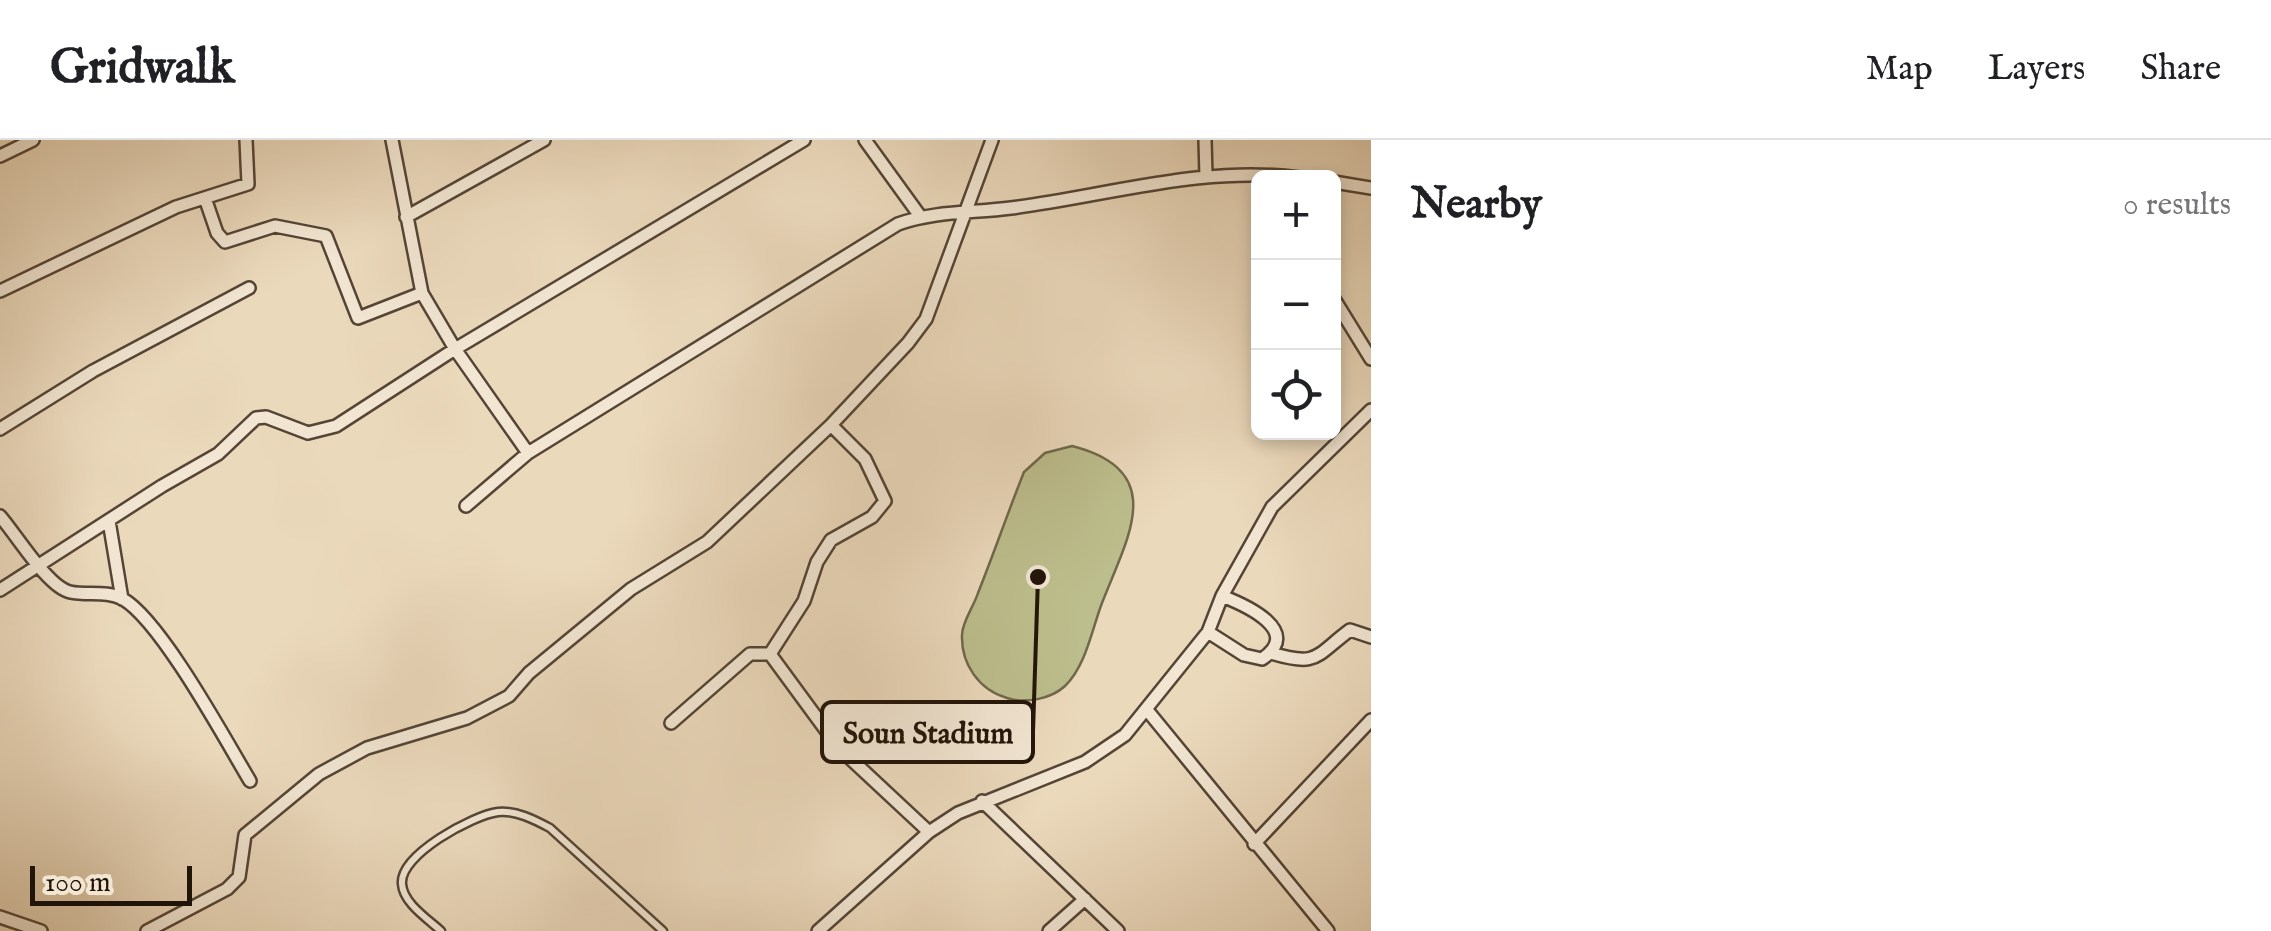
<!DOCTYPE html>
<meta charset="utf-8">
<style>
:root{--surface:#fff;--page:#f2f2f2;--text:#202124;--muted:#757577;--line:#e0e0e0}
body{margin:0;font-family:"IM FELL English",serif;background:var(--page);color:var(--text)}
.controls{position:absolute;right:30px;top:30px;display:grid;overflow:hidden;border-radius:15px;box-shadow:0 5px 15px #0003}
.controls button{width:90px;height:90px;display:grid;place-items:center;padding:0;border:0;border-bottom:2px solid var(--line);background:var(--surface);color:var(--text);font:50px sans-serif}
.scale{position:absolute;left:30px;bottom:25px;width:162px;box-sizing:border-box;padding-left:10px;border:5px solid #211409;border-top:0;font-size:28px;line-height:35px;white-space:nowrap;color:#211409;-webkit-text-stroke:8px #f2e6d3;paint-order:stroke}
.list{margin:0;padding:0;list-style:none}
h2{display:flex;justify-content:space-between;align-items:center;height:130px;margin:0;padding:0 40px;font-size:42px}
h2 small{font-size:32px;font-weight:400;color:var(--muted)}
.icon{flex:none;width:55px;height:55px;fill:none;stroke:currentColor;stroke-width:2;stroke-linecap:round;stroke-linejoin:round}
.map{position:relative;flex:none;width:1371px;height:791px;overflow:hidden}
header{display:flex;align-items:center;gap:60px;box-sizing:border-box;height:140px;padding:0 50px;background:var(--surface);border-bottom:2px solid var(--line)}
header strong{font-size:48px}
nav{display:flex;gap:55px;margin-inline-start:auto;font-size:35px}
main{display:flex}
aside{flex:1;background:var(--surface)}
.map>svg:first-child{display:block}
</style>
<header>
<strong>Gridwalk</strong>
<nav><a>Map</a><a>Layers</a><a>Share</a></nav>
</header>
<main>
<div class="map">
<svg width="1371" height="791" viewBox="0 0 1371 791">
<rect width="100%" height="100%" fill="#ebd9bc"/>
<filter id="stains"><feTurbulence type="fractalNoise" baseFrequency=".002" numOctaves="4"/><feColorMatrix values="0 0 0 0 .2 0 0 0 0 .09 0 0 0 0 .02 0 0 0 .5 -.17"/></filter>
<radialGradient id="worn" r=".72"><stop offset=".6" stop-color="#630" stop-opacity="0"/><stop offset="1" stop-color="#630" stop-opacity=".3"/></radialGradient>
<!-- green -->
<path fill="#bdbe8d" stroke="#6f694b" stroke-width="2.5" d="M1072 306C1170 331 1127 398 1102 463 1092 489 1086 526 1065 546 1051 559 1025 564 1007 558 979 550 961 524 962 495 962 482 974 466 978 453 994 413 1008 372 1024 332L1045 313Z"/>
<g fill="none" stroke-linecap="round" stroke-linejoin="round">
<defs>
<path id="service" d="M441 791C428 779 403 763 402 744 399 715 473 675 498 672 516 670 535 680 550 688L663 791"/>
<path id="minor" d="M392 0 422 153 455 209 528 313
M865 0 920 76
M1205 0 1206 36
M0 16 33 0
M1334 42 1371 48
M205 58 217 93 225 102 275 86 326 96 358 178 422 153
M406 77 544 0
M0 151 176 67 248 44 246 0
M1334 159 1371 219
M0 289 93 231 249 148
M466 366 528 313 898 84C934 71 973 73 1011 68 1107 56 1203 25 1299 38
M0 376C18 397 48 447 70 452 87 456 106 450 123 459 161 481 225 599 250 641
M109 381 122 459
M0 450 162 346 218 314 256 278 266 277 308 293 336 286 455 209 804 0
M1208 492 1244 515 1262 519C1304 491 1245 465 1222 456
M1271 513C1318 527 1314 517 1350 490L1371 497
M770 514 804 461 817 422 831 400 872 377 885 361 865 319 831 285
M1147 570 1328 791
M671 583 750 514H770L839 608 929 692
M982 661 1118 791
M1254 704 1371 580
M0 777 41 791
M147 791 227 749 239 737 245 695 319 634 367 608 467 578 509 556 529 533 631 449 707 402 831 285 908 203 926 179 992 0
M818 791 929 692 958 673 1085 622 1125 595 1208 492 1222 456 1272 367 1371 270
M1049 791 1085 759"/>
</defs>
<!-- service casing -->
<use href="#service" stroke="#544536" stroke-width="11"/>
<!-- minor casing -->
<use href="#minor" stroke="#544536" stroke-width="16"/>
<!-- service -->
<use href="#service" stroke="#f2e6d3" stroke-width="6"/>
<!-- minor -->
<use href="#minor" stroke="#f2e6d3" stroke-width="11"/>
</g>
<!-- callouts -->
<path fill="none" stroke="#211409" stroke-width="4" d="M1038 437L1033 592"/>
<circle fill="#211409" stroke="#f2e6d3" stroke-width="4" cx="1038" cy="437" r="10"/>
<rect fill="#f2e6d3" stroke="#211409" stroke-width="4" x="822" y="562" width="211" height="60" rx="10"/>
<g font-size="30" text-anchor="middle" font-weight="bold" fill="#211409">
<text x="928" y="603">Soun Stadium</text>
</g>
<rect width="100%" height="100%" filter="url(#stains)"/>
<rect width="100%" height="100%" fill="url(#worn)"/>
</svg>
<div class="controls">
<button>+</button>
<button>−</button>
<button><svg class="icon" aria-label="locate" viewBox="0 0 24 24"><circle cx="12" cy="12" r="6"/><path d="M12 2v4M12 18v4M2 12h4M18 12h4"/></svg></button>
</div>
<div class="scale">100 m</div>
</div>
<aside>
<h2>Nearby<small>0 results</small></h2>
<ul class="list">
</ul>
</aside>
</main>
